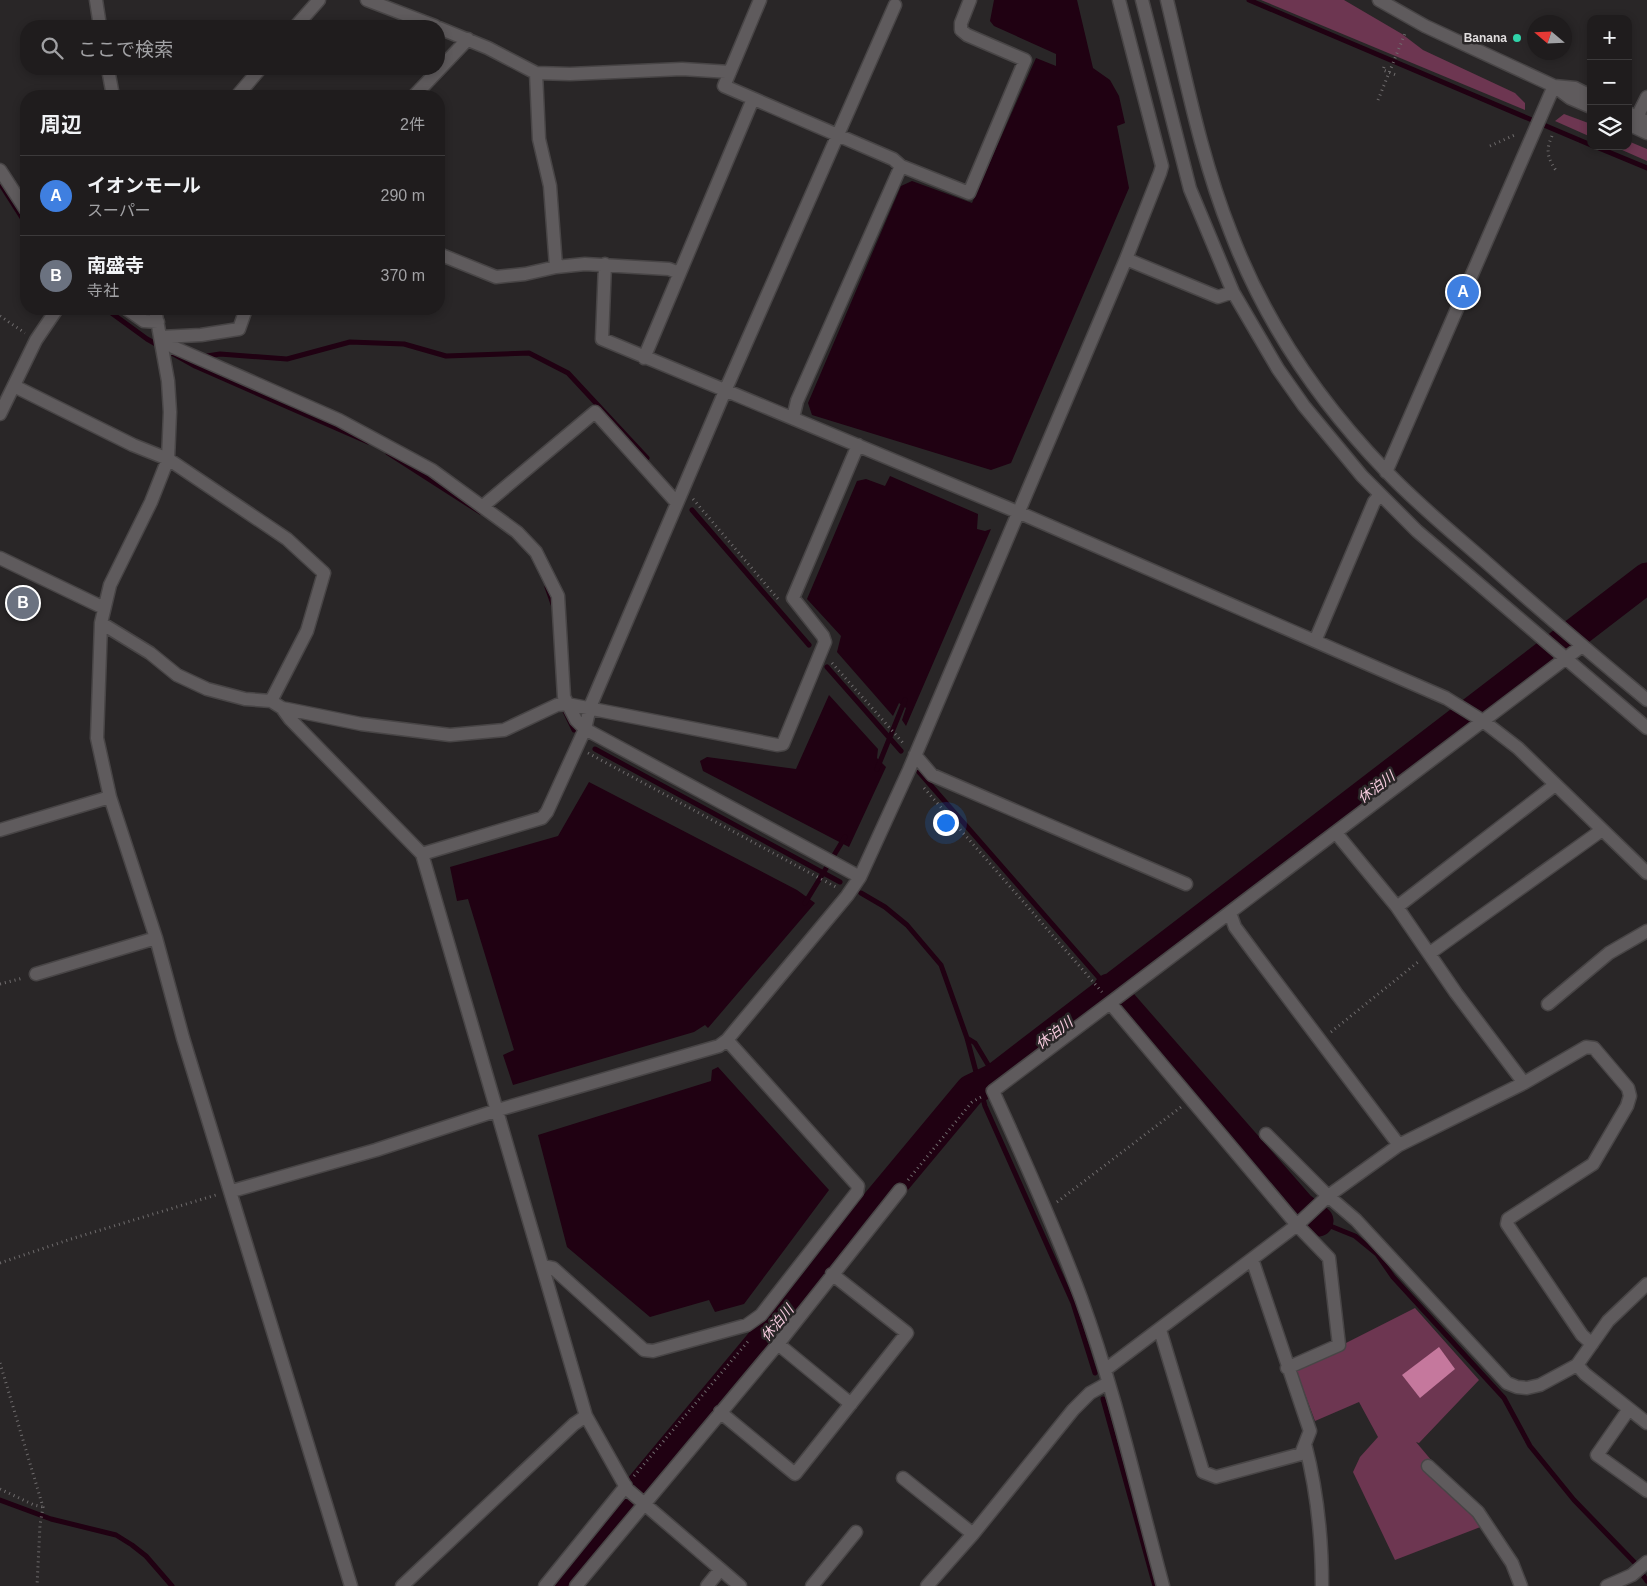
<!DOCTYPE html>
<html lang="ja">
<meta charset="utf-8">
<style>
:root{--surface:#1f1c1d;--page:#272526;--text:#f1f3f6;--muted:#a1a1a4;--line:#3c3a3b;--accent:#0b8043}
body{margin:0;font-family:Helvetica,"Noto Sans JP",sans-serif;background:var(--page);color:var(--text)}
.controls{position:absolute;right:15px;top:15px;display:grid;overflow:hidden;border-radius:10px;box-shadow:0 2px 8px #0003}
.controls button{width:45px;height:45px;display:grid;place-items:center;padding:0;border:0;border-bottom:1px solid var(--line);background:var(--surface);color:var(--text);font:25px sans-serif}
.compass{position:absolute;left:1527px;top:15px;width:45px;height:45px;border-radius:50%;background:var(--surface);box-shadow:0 2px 8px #0003;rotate:289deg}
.you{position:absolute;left:945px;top:822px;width:18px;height:18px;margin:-12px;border:4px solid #fff;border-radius:50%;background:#1a73e8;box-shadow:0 0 0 8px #1a73e833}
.badge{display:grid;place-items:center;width:32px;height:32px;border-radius:50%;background:var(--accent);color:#fff;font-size:16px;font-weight:700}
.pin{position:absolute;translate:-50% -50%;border:2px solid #fff;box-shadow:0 1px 5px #0006}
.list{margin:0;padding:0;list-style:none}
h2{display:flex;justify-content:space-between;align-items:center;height:65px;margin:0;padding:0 20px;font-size:21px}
h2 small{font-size:16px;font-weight:400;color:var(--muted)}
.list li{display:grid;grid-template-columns:32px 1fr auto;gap:15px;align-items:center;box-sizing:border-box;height:80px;padding:0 20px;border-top:1px solid var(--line)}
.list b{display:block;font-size:19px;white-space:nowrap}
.list p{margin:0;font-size:16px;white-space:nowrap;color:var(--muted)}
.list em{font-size:16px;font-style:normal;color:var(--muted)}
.icon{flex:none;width:28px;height:28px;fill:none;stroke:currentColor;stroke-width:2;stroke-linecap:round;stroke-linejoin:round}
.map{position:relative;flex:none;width:1647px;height:1586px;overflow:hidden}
.search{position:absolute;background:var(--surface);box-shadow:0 2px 8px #0003;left:20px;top:20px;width:425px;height:55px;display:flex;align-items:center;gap:12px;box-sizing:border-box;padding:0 18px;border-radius:20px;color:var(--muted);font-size:19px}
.panel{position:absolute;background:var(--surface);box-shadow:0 2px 8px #0003;left:20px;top:90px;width:425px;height:225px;border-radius:20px}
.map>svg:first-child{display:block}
</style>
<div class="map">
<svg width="1647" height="1586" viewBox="0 0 1647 1586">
<rect width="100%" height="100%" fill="#292627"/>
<!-- green -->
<path fill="#6d3651" d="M1261 0H1344L1402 34 1423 50 1515 93 1525 103V110Z
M1564 114 1591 124V137L1555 121Z
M1628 141 1647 149V161L1613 146H1628Z
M1415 1308 1479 1380 1419 1443 1416 1442 1464 1499 1483 1526 1395 1560 1353 1472 1360 1457 1378 1437 1359 1402 1315 1421 1293 1362 1342 1345Z"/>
<!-- water -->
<path fill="#200112" d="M994 0H1077L1093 68 1110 80 1119 96 1125 123 1117 126 1129 188 1011 463 991 470 812 415 808 403 901 186 912 181 972 203 1036 58 1056 66V54L994 26 990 21Z
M890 476 978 514 977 529 985 531 991 529 906 726 902 720 906 708 899 703 893 716 837 652 841 636 807 599 857 481 866 479 885 486Z
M829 695 878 749 877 758 886 767 849 847 703 771 700 761 707 757 796 769Z
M589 782 797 890 815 903 708 1028 705 1025 694 1032 513 1085 503 1055 514 1050 468 899 457 901 450 867 558 836Z
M718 1067 829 1190 744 1304 715 1312 709 1300 650 1317 567 1247 538 1135 711 1081 712 1070Z"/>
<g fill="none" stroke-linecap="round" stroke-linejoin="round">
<!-- stream -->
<path stroke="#200112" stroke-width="5" d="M1249 0 1591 145
M1594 146 1647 168
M0 183 26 224
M106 309 147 339 195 366 368 442
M195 366 207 356 220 354 287 359 350 342 404 344 446 356 529 353 568 373 647 458
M388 453 480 512
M692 510 809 645
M547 587 554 607
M827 667 901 751
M562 705 574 730
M595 749 840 882
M877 769 905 700
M919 772 1109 989
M861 893 885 907 907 925 941 965 967 1038 985 1106 1073 1303 1095 1373
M805 903 845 837
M967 1038 975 1043 996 1078
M1318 1221 1355 1236 1377 1254 1393 1277 1504 1398 1530 1446 1574 1500 1637 1565
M1103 1399 1155 1586
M0 1500 51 1519 116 1535 132 1545 146 1556 172 1586
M1642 1574 1647 1581"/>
<!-- river -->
<path stroke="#200112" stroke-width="31" d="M1109 989 1300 1207 1318 1221
M558 1586 971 1090 996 1078 1647 578"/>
</g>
<!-- building -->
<path fill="#c5789d" d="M1439 1347 1455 1369 1420 1398 1402 1375Z"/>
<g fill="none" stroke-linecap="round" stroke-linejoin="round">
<defs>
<path id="minor" d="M96 0 100 26
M367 0 435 26
M760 0 724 86 893 159 901 166 969 193 1025 60 967 35 961 30V23L970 0
M1142 0 1190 189 1233 292 1278 369 1304 406 1362 476 1417 531 1647 728
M1167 0C1186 79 1201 158 1231 233 1265 322 1320 403 1386 471 1417 504 1453 533 1487 563 1540 610 1593 655 1647 700
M1379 0 1425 26 1554 86 1570 98 1591 107
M296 26 319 0
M439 28 488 48 536 73 570 74 682 69 730 72
M108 69 113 96
M536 73 539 139 550 186 556 267
M1554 86 1575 88 1591 96
M237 96 260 69
M414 96 468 39
M1628 113 1647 122
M1637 117 1647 97
M1628 124 1647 133
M0 170 26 210
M439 254 496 277 525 274 556 267 585 264 669 269 679 273
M1126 259 1218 297 1233 292
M605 264 602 339 1020 513 1446 698 1483 721 1518 748 1647 873
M127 309 144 321 158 322
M155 309 168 381 170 412 168 459 151 502 110 585 101 623 97 738 110 797 156 938 183 1038 351 1586
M161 337 173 347 339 420 432 470 517 532 536 552 558 596 564 697 576 720 585 729 860 877
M161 337 201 335 239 329 246 309
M644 358 753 99
M14 386 133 445 168 459 287 539 324 573 307 631 271 701
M0 414 36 340 57 309
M793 418 797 401 901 166
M1386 472 1554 86
M483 506 595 412 677 503
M0 558 104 608
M101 623 150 653 177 675 207 689 245 699 271 701 282 708 361 724 450 735 504 730 557 705 567 704 777 745 783 744 825 642 823 636 793 598 858 445
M1315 641 1374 502 1380 495
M282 708 290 719 422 854 586 1416 627 1489 740 1586
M915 755 932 775 1186 884
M0 830 110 797
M1336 833 1397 907 1456 993 1524 1083 1586 1047 1594 1048 1628 1088 1630 1096 1627 1106 1593 1164 1508 1219 1507 1224 1582 1335 1592 1344
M422 854 542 818 547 812 585 729 590 707 725 391 895 5
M1397 907 1555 785
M1230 913 1235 927 1255 954 1399 1145
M1430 953 1602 830
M36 974 156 938
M1110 1003 993 1091C1024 1159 1055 1228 1081 1298 1115 1391 1137 1490 1163 1586
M1548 1004 1609 953 1647 931
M1266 1134 1328 1196 1356 1220 1507 1383 1517 1387 1527 1388 1540 1385 1577 1365 1608 1321 1647 1284
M232 1191 376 1150 498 1110 719 1046 727 1040 847 896 860 877 909 770 1126 259 1160 173 1162 166 1119 0
M544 1266 553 1268 644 1350 653 1351 747 1325 761 1315 857 1192 858 1186 727 1040
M1160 1330 1203 1472 1216 1477 1301 1454 1310 1431 1252 1259
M778 1344 851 1404
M1577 1365 1585 1374 1647 1423
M1287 1368 1339 1345 1329 1258 1297 1225 1110 1003 1582 646
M1105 1370 1297 1225 1328 1196 1399 1145 1524 1083
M1629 1409 1597 1455 1647 1491
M720 1412 795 1474 907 1333 832 1274
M1305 1444C1317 1490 1322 1538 1322 1586
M1428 1466 1478 1512 1512 1563 1521 1586
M903 1478 973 1534
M402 1586 574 1424 586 1416
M545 1586 626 1486
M576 1586 778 1344 900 1190
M707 1586 720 1570
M812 1586 856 1532
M927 1586 973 1534 1073 1410 1090 1393 1108 1383
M1607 1586 1632 1575 1647 1562"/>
</defs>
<!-- minor casing -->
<use href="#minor" stroke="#484546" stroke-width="15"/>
<!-- path -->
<path stroke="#6f6c6d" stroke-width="3" stroke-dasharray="1 4" stroke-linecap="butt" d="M1384 67 1383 70 1396 75 1398 73
M1378 100 1406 31
M1552 136C1545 151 1548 159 1557 172
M1490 146 1517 134
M0 316 25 333
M693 499 778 599
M832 663 904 744
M588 753 836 887
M924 788 1102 992
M0 984 23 978
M1331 1032 1418 962
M908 1180 972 1102 981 1097
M1057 1202 1181 1107
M0 1263 71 1239 216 1195
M0 1363 43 1507 40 1525 37 1586
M634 1476 750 1339
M0 1489 34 1505 43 1507"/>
<!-- minor -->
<use href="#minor" stroke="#5f5b5d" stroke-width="12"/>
</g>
<!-- markers -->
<circle fill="#30d4aa" stroke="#292627" stroke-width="2" cx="1517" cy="38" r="5"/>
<g text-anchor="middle" stroke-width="5" stroke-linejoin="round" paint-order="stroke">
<!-- poi labels -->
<g font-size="12" font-weight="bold" fill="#e0ddde" stroke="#292627" text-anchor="end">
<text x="1507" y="42">Banana</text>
</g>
<!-- water labels -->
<g font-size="14" font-style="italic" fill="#f7ccdf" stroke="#292627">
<text transform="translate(1376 787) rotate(-37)" y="5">休泊川</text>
<text transform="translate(1054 1033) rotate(-37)" y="5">休泊川</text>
<text transform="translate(777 1323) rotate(-50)" y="5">休泊川</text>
</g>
</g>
</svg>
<div class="controls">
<button>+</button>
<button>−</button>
<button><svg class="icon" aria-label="layers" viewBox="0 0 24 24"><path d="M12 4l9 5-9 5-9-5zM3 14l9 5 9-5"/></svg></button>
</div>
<svg class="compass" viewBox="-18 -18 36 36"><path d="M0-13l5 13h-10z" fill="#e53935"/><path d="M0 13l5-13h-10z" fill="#a1a1a4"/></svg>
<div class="you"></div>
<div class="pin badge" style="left:1463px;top:292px;background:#3f7fe0">A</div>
<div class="pin badge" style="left:23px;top:603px;background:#6b7280">B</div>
<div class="search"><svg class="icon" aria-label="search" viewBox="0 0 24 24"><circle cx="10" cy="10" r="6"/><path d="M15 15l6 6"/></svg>ここで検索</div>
<section class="panel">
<h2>周辺<small>2件</small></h2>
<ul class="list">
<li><span class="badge" style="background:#3f7fe0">A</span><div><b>イオンモール</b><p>スーパー</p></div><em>290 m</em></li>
<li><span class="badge" style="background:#6b7280">B</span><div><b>南盛寺</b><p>寺社</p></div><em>370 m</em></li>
</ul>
</section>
</div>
